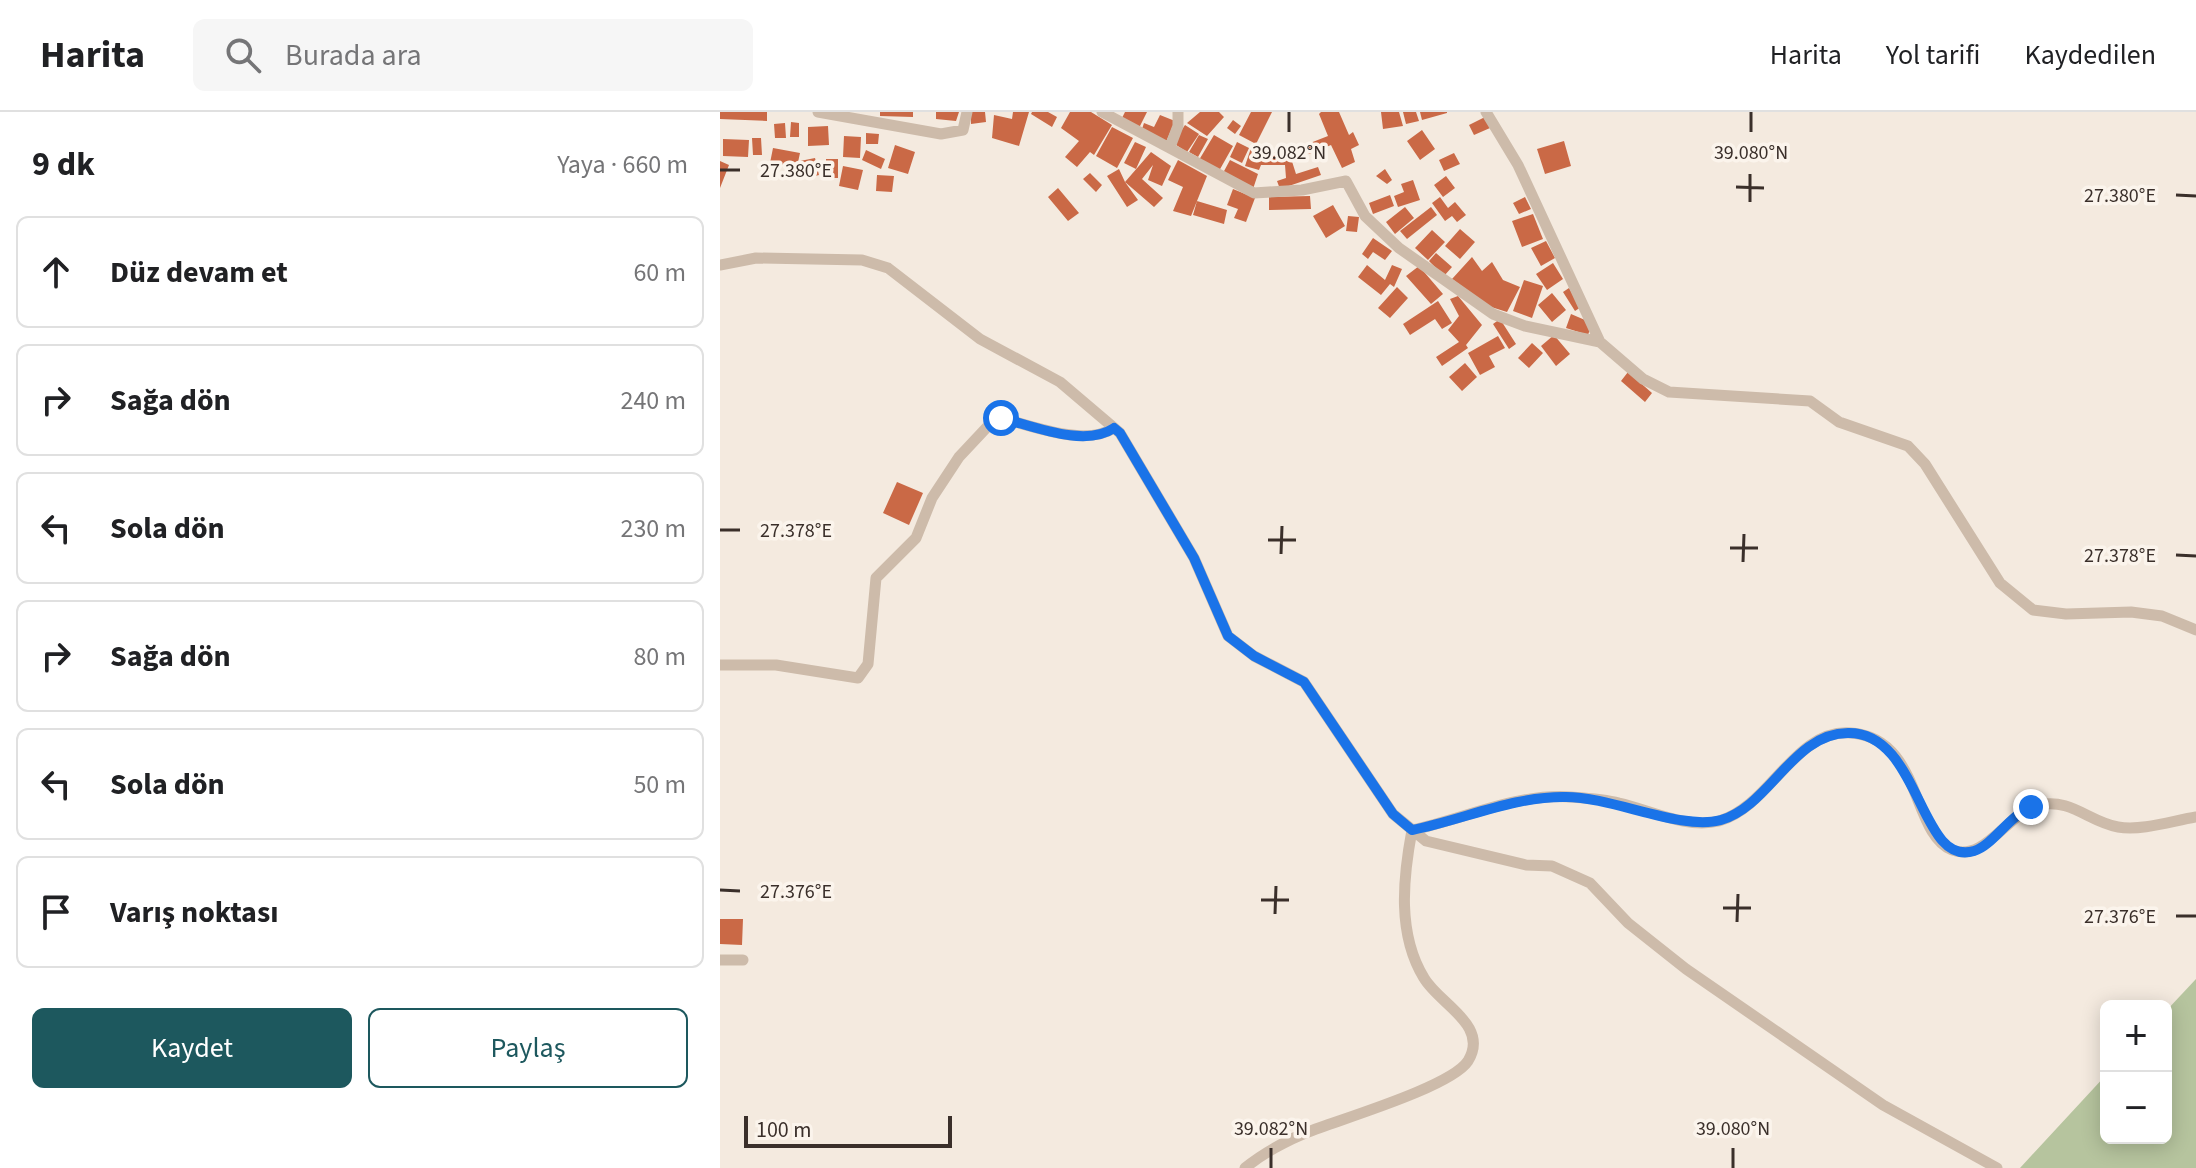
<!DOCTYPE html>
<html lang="tr">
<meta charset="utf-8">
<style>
:root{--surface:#fff;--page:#f6f6f6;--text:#202124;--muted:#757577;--line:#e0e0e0;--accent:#1d585e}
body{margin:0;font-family:"Source Sans 3",sans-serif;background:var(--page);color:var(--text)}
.controls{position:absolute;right:24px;bottom:24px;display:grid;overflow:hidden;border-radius:12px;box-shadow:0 4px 20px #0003}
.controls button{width:72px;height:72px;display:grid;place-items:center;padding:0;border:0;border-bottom:2px solid var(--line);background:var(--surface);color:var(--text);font:40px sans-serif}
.scale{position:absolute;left:24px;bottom:20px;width:208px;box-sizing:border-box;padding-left:8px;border:4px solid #3a2f2a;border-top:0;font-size:22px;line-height:28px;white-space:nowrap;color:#3a2f2a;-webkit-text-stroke:6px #fbf4ec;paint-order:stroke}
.stop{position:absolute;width:24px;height:24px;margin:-18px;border:6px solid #1a73e8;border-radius:50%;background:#fff}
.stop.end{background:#1a73e8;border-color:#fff;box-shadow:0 2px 8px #0008}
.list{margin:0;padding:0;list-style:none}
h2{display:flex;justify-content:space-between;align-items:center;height:104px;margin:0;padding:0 32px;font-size:34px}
h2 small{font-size:26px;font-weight:400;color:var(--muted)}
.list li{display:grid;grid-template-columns:52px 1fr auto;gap:24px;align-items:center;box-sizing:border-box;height:112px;margin:0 16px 16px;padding:0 16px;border:2px solid var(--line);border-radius:12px}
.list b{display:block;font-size:30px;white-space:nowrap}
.list em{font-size:26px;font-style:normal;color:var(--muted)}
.actions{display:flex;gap:16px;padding:24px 32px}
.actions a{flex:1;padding:18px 0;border:2px solid var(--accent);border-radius:12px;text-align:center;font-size:28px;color:var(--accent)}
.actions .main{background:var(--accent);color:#fff}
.icon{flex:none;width:44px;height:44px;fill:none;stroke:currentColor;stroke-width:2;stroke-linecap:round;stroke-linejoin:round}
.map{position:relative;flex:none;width:1476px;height:1056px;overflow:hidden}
header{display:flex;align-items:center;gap:48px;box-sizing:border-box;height:112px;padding:0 40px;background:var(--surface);border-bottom:2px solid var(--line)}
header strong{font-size:38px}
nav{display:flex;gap:44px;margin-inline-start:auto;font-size:28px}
.search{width:560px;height:72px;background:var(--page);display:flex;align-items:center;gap:20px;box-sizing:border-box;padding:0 28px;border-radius:12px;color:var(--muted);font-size:30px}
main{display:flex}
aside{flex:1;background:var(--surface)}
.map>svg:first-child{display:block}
</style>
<header>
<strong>Harita</strong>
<div class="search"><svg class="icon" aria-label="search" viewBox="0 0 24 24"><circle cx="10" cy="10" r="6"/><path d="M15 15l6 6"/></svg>Burada ara</div>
<nav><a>Harita</a><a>Yol tarifi</a><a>Kaydedilen</a></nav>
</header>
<main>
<aside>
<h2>9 dk<small>Yaya · 660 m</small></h2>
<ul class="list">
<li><svg class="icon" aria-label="ahead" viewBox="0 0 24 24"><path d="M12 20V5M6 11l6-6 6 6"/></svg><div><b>Düz devam et</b></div><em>60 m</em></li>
<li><svg class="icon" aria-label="right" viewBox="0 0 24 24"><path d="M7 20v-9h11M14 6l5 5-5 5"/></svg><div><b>Sağa dön</b></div><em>240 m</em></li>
<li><svg class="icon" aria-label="left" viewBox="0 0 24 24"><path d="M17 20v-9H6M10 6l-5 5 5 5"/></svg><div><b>Sola dön</b></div><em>230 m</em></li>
<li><svg class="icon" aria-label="right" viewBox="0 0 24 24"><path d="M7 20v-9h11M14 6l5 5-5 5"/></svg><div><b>Sağa dön</b></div><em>80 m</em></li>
<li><svg class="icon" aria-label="left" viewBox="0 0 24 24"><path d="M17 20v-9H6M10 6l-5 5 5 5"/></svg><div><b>Sola dön</b></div><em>50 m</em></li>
<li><svg class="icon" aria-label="arrive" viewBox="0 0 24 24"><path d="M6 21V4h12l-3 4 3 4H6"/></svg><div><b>Varış noktası</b></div></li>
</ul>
<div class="actions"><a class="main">Kaydet</a><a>Paylaş</a></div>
</aside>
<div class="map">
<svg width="1476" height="1056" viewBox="0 0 1476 1056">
<rect width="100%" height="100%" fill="#f4eadf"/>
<!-- green -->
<path fill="#b6c49e" d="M1476 867V1056H1300L1386 963V1026H1446V899Z"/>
<!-- building -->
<path fill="#ca6946" d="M0 0H47V9L0 7Z
M160 0H193V5L160 4Z
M216 0H239L236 9 216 7Z
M251 0H265L266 10 251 12Z
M293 0H309L299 34 272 26 274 3 292 7Z
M312 0H328L337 5 332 15 311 2Z
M350 0H371L392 13 374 43 370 40 357 55 345 45 359 29 341 16Z
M405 0H427L419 16 401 8Z
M480 0H499L504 5 487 24 467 11Z
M531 0H552L536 32 519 23Z
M601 0H619L629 23 633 20 639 33 631 37 635 50 622 56 611 33 589 42 585 33 608 24 599 2Z
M661 0H679L683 14 663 17Z
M683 0H696L699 9 686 12Z
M700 0H727V1L702 8Z
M440 3 455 9 446 30 421 20 424 11 434 15Z
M765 5 770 16 754 23 749 13Z
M513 8 521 14 515 22 507 16Z
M71 10 79 11V25H70Z
M65 11 66 26H55L54 12Z
M465 13 479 22 467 40 453 31Z
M108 14 109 33 88 34V15Z
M392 15 413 26 397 56 376 44Z
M702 18 715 37 700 48 687 29Z
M146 21 159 22 158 32H146Z
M479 23 488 27 478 45 469 40Z
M494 23 513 34 499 59 479 48Z
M124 24 141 25 140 46 123 45Z
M32 26H41L42 43H33Z
M3 27 29 28 28 45 3 44Z
M844 29 851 54 825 62 817 37Z
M415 30 426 35 416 57 404 51Z
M517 30 529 36 522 51 510 45Z
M175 33 195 40 188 62 168 56Z
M53 36 80 41 77 55 50 51Z
M531 36 545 41 569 40 576 62 598 55 601 63 560 77 557 69 566 66 565 53H541L539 58 525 54Z
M146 38 165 47 161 57 142 48Z
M431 40 451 54 442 74 428 68 433 53 422 67 443 86 434 95 405 70 418 88 407 95 387 64 399 57 405 70Z
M734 41 740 52 724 59 719 48Z
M95 46 99 63 84 67 80 49Z
M106 47H118V66H106Z
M458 48 487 64 471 104 453 99 463 75 448 68Z
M510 48 538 62 533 77 503 61Z
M0 49 9 53 0 76Z
M123 54 143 58 138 78 119 74Z
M665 57 672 68 667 72 656 64Z
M370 61 382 73 376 80 363 67Z
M157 63 174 64 172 80 156 79Z
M726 64 735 76 723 85 714 73Z
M693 68 700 88 678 95 674 84 684 80 681 72Z
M338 76 359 101 348 109 328 85Z
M513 77 535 86 526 110 514 106 518 97 507 93Z
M670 83 674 94 653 102 649 91Z
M590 84 591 97 549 98V85Z
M720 85 728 96 735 90 746 103 737 110 732 104 725 109 712 91Z
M805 85 811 97 799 102 793 91Z
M477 89 507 98 504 112 473 103Z
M613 93 625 114 606 126 593 104Z
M685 95 694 106 675 122 666 110Z
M711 95 717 103 687 127 680 119Z
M813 102 823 127 802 135 792 109Z
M628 104 639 105 637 120 626 119Z
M740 117 755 130 740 147 725 134Z
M712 118 725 130 708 148 695 136Z
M653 126 672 139 665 148 653 140 648 147 642 142Z
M826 129 835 146 821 154 811 136Z
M716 141 732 155 724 164 709 149Z
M752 145 762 159 772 150 783 168 800 175 787 200 768 194 732 167Z
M833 151 843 167 827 178 816 162Z
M647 153 665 168 672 153 682 157 674 175 670 172 661 183 638 165Z
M699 154 723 182 711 192 686 164Z
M804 168 823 174 812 206 793 199Z
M677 175 688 186 670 206 658 196Z
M849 176 861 195 855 199 843 180Z
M832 181 846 198 832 210 818 193Z
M738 184 762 213 746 233 748 236 722 254 716 245 739 230 728 218 739 204 730 187Z
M718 189 732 211 722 217 715 207 690 223 683 212Z
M851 202 872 211 868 223 846 216Z
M780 207 796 232 789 237 773 212Z
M834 223 850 242 836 254 821 234Z
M778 224 785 236 769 244 775 255 760 263 748 241Z
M812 231 823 241 809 256 798 246Z
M745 251 757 265 742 279 729 265Z
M908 260 932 281 925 290 901 269Z
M177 370 203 381 189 413 163 401Z
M0 807H23L22 833 0 832Z"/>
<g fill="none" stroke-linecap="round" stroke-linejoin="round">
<!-- minor -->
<path stroke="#cdbbaa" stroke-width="11" d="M98 0 221 22 243 18 247 0
M382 0 534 81 582 78 626 69 645 104 679 136 773 202 805 214 880 230 923 267 949 280 1090 289 1119 310 1188 334 1205 352 1280 471 1313 498 1346 502 1411 500 1442 504 1476 518
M766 0 798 53 880 230
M450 35 458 14V0
M0 153 36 146 142 148 168 156 260 227 340 270 400 321 474 446 508 524 534 544 584 570 673 702 706 729 806 753 832 754 870 771 908 811 966 857 1163 993 1277 1056
M0 553H56L138 566 148 552 156 466 196 426 212 386 239 345 269 313 281 306C313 314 365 335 394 316
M0 848H23
M525 1056C542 1042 567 1028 588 1020 621 1007 731 975 748 949 770 913 719 892 704 866 677 822 683 766 692 718 744 707 797 681 851 685 866 686 884 687 899 691 931 698 965 717 999 709 1050 695 1075 616 1131 621 1202 626 1191 722 1232 738 1265 751 1288 700 1319 693 1351 686 1369 710 1398 715 1422 719 1452 709 1476 705"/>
</g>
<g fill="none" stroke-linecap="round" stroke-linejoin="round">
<!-- route -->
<path stroke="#1a73e8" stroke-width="10" d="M281 306C313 314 365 336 394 316L400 321 474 446 508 524 534 544 584 570 673 702 692 718C743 708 793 684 846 685 893 685 961 719 1001 708 1050 694 1073 621 1128 621 1201 620 1199 756 1254 739 1273 733 1289 704 1311 695"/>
</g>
<!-- ticks -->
<path fill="none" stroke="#3a2f2a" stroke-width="3" d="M569 20V0M1031 20V0M0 58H20M1016 75 1044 76M1456 83 1476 84M1030 90V62M0 418H20M548 428H576M1010 436H1038M561 442 562 414M1456 443 1476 444M1023 450 1024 422M0 778 20 779M541 788H569M1003 796H1031M555 802 556 774M1456 804H1476M1017 810 1018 782M551 1056V1036M1013 1056V1036"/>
<g font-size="20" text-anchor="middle" fill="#3a2f2a" stroke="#fbf4ec" stroke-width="7" stroke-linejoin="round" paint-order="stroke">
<text x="569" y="47">39.082°N</text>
<text x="1031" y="47">39.080°N</text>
<text x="76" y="65">27.380°E</text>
<text x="1400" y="90">27.380°E</text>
<text x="76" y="425">27.378°E</text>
<text x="1400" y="450">27.378°E</text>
<text x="76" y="786">27.376°E</text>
<text x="1400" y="811">27.376°E</text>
<text x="551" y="1023">39.082°N</text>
<text x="1013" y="1023">39.080°N</text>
</g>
</svg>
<div class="controls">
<button>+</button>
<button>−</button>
</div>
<div class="scale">100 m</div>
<div class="stop" style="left:281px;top:306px"></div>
<div class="stop end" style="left:1311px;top:695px"></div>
</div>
</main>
